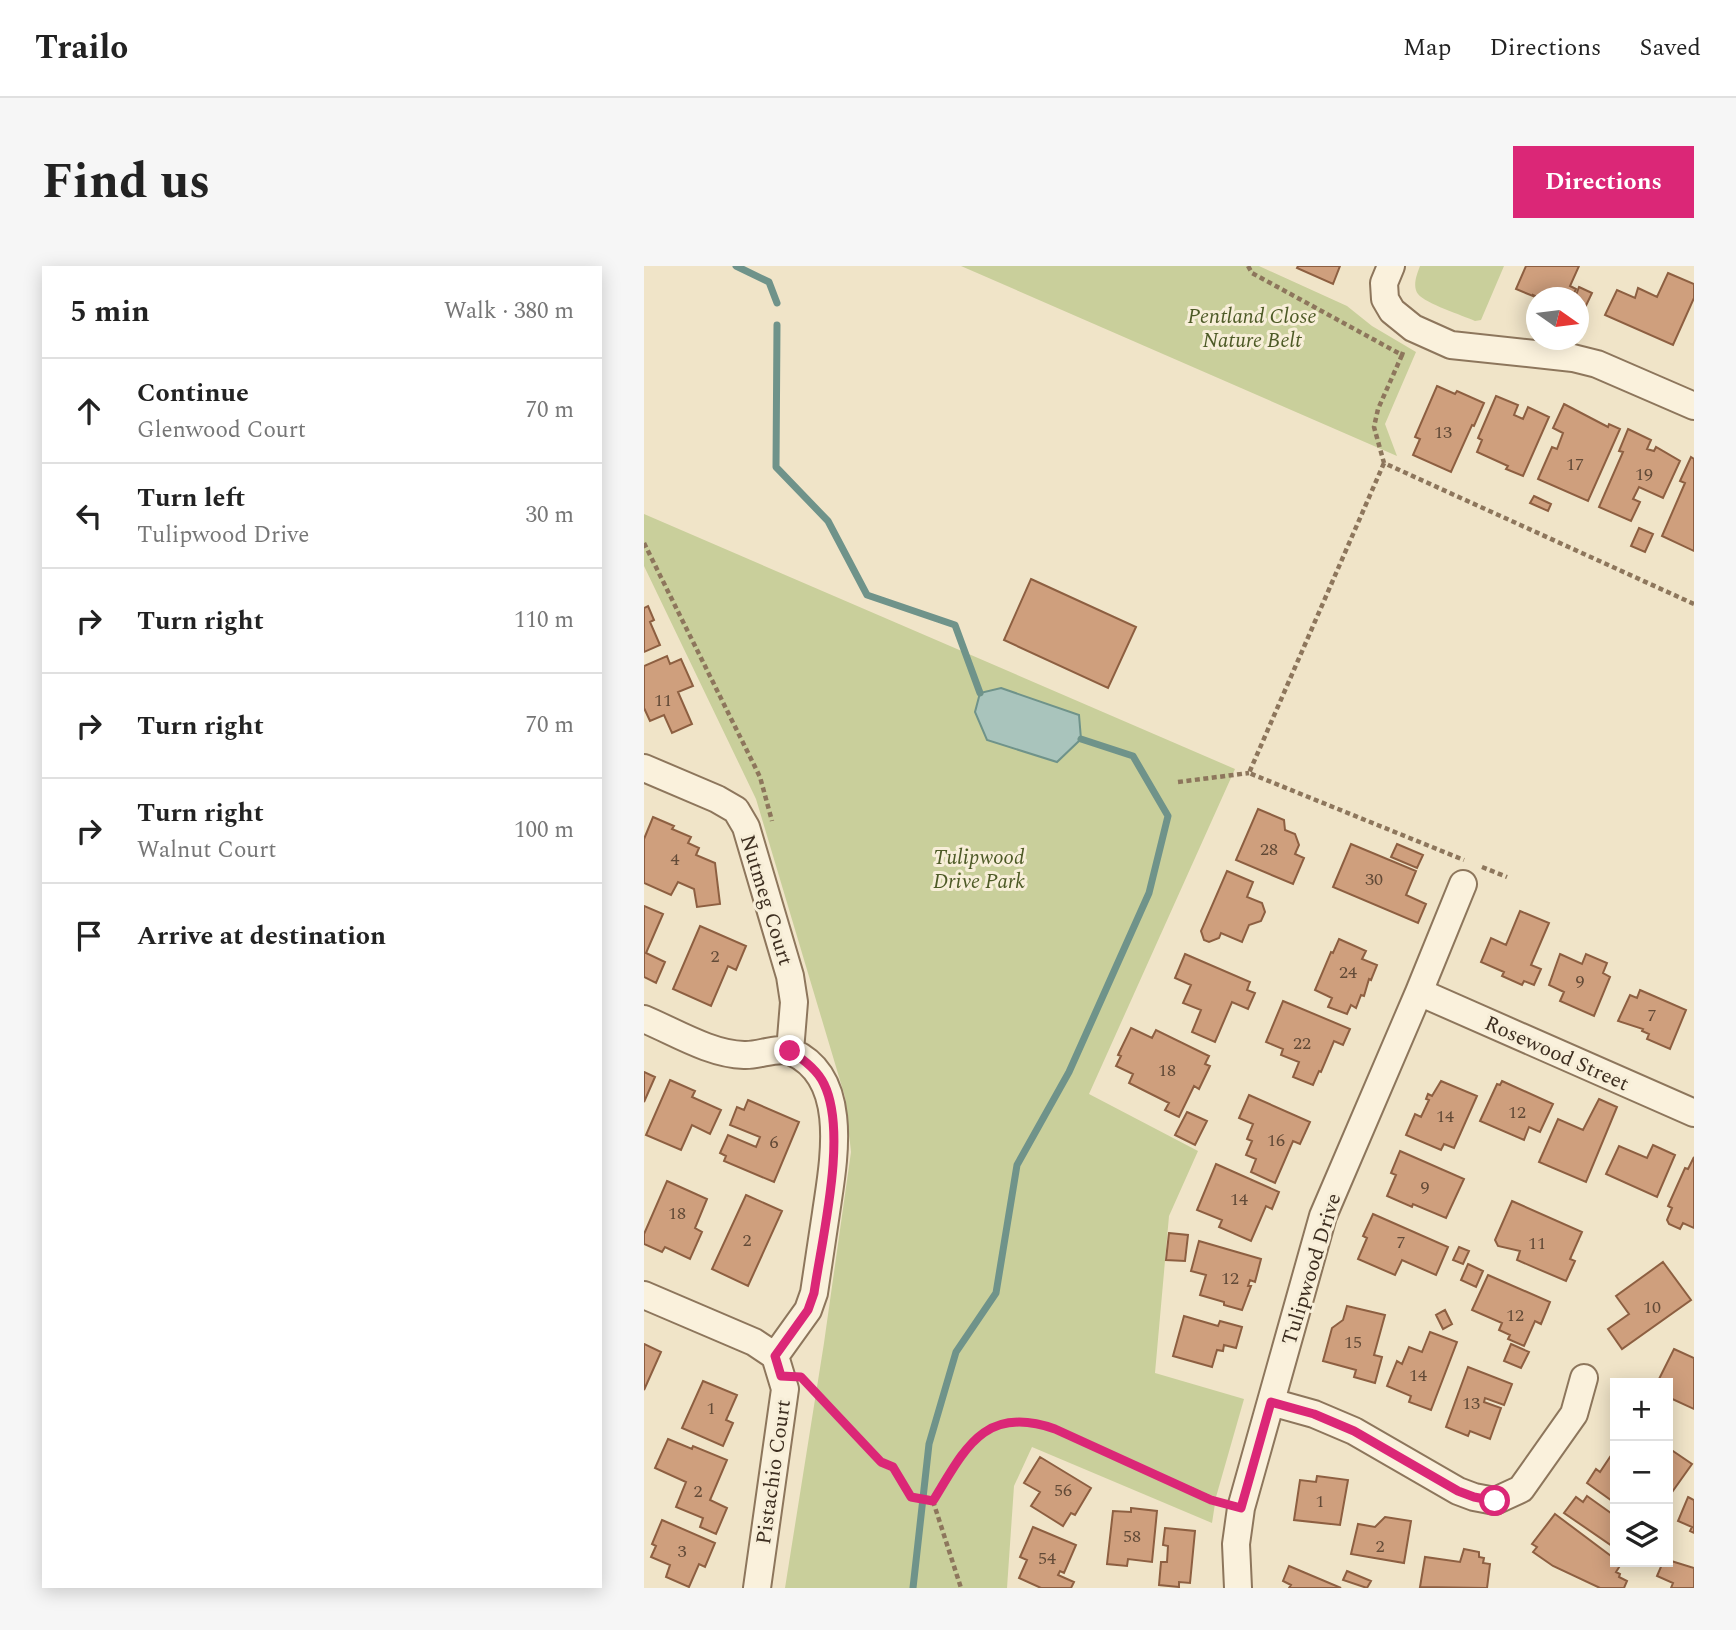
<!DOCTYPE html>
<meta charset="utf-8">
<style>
:root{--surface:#fff;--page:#f6f6f6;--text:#222;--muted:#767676;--line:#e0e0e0;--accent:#db2777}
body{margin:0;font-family:Spectral,serif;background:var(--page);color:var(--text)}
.controls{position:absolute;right:21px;bottom:21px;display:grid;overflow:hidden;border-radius:0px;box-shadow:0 4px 18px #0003}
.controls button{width:63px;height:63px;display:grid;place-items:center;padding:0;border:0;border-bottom:2px solid var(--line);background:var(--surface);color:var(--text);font:35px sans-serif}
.compass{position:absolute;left:882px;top:21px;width:63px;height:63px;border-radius:50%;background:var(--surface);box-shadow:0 4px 18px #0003;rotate:104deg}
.stop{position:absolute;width:21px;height:21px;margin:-16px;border:5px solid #db2777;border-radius:50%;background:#fff}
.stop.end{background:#db2777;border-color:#fff;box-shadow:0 2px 7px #0008}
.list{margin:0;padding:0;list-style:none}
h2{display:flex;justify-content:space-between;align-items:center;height:91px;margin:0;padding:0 28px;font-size:30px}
h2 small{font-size:23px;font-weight:400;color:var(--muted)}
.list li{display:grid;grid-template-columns:46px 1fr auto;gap:21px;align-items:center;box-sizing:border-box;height:105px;padding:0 28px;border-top:2px solid var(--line)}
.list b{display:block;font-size:26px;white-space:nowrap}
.list p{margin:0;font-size:23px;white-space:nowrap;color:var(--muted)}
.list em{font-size:23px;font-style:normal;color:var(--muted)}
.icon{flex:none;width:38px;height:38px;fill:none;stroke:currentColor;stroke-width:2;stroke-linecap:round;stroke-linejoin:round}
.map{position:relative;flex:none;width:1050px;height:1322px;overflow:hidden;border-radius:0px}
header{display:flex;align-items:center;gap:42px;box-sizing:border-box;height:98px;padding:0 35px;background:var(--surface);border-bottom:2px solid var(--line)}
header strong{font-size:33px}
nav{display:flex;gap:38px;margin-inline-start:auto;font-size:24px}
.intro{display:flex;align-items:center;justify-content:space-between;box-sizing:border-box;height:168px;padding:0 42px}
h1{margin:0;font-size:49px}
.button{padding:18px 32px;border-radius:0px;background:var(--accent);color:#fff;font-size:24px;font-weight:700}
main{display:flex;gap:42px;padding:0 42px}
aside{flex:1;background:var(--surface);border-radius:0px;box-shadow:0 4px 18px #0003}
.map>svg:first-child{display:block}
</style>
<header>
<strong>Trailo</strong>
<nav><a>Map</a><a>Directions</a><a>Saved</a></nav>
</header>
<div class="intro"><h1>Find us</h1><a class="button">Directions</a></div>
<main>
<aside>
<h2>5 min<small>Walk · 380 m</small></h2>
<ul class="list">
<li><svg class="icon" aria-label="ahead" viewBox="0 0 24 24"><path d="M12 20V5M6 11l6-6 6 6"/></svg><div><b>Continue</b><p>Glenwood Court</p></div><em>70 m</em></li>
<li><svg class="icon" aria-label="left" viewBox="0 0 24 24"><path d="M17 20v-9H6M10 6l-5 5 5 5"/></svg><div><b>Turn left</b><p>Tulipwood Drive</p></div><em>30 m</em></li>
<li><svg class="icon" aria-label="right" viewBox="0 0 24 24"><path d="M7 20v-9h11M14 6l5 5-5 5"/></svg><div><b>Turn right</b></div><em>110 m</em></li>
<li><svg class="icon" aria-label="right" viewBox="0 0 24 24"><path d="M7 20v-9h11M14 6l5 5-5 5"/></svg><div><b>Turn right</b></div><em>70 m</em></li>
<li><svg class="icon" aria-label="right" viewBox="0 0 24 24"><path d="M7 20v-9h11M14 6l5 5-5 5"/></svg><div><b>Turn right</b><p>Walnut Court</p></div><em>100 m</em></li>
<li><svg class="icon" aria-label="arrive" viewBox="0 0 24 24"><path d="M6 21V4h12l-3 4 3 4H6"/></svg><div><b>Arrive at destination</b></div></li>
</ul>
</aside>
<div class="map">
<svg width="1050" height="1322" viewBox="0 0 1050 1322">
<rect width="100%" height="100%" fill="#f0e4c8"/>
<!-- green -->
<path fill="#c9cf9b" d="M317 0H615L703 40 728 60 772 86 741 158 753 190Z
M776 0H860L837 54 831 55C818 49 782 38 774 28 768 20 773 8 776 0Z
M0 248 591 503 445 828 554 885 525 950 511 1107 600 1133 572 1231 568 1257 388 1181 370 1220 363 1322H141L180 1077 207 886 201 831 112 533 0 300Z"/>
<!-- water -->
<path fill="#a9c4bc" stroke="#6f938a" stroke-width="2" d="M357 422 435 449 437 473 413 496 343 474 331 446 336 427Z"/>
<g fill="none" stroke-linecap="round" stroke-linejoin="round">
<!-- stream -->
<path stroke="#6f938a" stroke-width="7" d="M92 0 125 16 133 37
M133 59 132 201 184 255 223 329 311 359 336 427
M269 1322 285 1178 312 1086 352 1027 373 899 425 806 505 627 524 550 489 490 437 473"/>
</g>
<!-- building -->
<path fill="#cf9f7d" stroke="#8d5f41" stroke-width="2" d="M654 0H696L689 18 653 2Z
M882 0H935L926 20 932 23 928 32H896L889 29V30L872 23Z
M1024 7 1050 18V32L1029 79 961 49 973 24 991 32 994 22 1013 31Z
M935 21 948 27 937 50 934 48V32H931Z
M793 120 811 128 813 125 840 137 830 160 828 159 807 206 769 189 776 173 771 171Z
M852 130 874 139 870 149 879 153 884 141 905 151 879 210 862 203 864 200 833 186 838 174 834 172Z
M920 138 964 161 965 158 976 163 944 235 894 213 908 181 913 183 919 167 909 162Z
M984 163 1007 174 1003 183 1010 185 1012 181 1036 195 1019 232 995 221 989 233 996 236 987 255 955 241 979 186 975 185Z
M1047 191 1050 193V285L1018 270 1041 217 1036 215Z
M890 230 907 238 904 245 886 237Z
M995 262 1009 268 1001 286 987 280Z
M387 313 492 361 464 422 360 374Z
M4 340 10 354 6 356 16 379 0 386V342Z
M23 390 26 398 37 393 49 420 34 426 48 458 28 467 20 449 6 455 0 442V400Z
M614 543 640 554 641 564 651 568 655 579 651 588 660 592 649 618 592 594Z
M9 551 30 560 28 563 47 571 44 577 55 582 52 589 71 597 76 638 53 641 50 623 34 616 27 629 0 617V573Z
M707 578 772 605 762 629 782 638 774 657 689 621Z
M753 578 779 589 773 602 747 591Z
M583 605 609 616 603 631 618 637 621 646 617 655 605 659 598 676 577 667 575 672 565 676 560 674 557 665Z
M0 640 19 648 2 687 21 696 12 717 0 711Z
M876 645 905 657 887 699 897 703 890 719 880 715 878 719 858 710 860 706 837 696 847 672 862 679Z
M56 660 102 680 92 704 84 700 67 740 29 723Z
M695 673 722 685 718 693 733 699 727 714 725 713 720 730 717 729 712 742 707 739 703 748 684 741 688 732 671 724 687 686 689 687Z
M541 688 606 716 603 724 611 727 604 743 588 736 571 776 548 766 557 744 539 737 547 719 531 712Z
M916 688 938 698 942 688 963 697 959 707 966 711 950 750 916 735 920 726 905 719Z
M996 724 1042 744 1026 783 1003 773 1005 768 998 765 999 763 974 755 986 729 993 732Z
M639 735 706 763 699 779 690 775 677 806 675 805 669 819 649 811 655 796 637 789 639 783 622 776Z
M487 762 508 772 512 764 565 790 561 798 566 800 555 823 550 820 535 851 521 844 525 837 485 817 489 808 472 800 477 790 474 789Z
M0 806 11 811 0 836Z
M26 814 51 825 48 831 77 844 66 868 48 859 37 884 2 869Z
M797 815 833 830 810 882 800 878 797 884 762 869 771 848 777 851 785 834 782 833 784 828 788 830Z
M858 815 909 838 896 866 885 861 880 874 836 855 853 818 856 819Z
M605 829 666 856 656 878 649 875 631 917 607 906 612 893 602 889 608 875 603 873 609 858 595 852Z
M955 833 973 841 942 916 895 896 914 853 939 864Z
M104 834 155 856 130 916 80 895 82 890 76 887 84 869 112 881 116 871 86 859 93 841 100 844Z
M543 846 563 855 551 879 531 869Z
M1009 879 1031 889 1013 931 962 908 975 880 1003 892Z
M756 885 820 913 802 952 769 938 768 941 743 930 752 909 747 907Z
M1050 891V962L1039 957 1036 963 1025 958 1023 954 1028 942 1024 940 1041 902 1044 903Z
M572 898 635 926 628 943 622 940 607 975 575 961 578 954 553 944Z
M23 915 63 933 51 962 58 966 46 993 21 981 18 986 0 978V968Z
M102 929 138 945 104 1020 68 1003Z
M868 935 938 966 926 993 931 995 922 1015 873 994 876 985 854 980 851 974Z
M729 948 804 981 792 1009 758 994 751 1009 714 993 723 972 719 970Z
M525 967 544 969 541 995 522 994Z
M555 975 617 993 611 1016 606 1014 604 1020H607L598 1044 580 1039V1036L556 1029 562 1009 547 1005Z
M815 981 825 985 819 998 809 994Z
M1019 996 1047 1034 978 1083 964 1063 985 1048 972 1030Z
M824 998 839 1005 832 1021 817 1014Z
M844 1009 906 1036 897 1058 891 1055 880 1080 864 1073 866 1069 855 1064 858 1057 828 1044Z
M703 1040 741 1049 730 1089 738 1091 731 1117 710 1111 712 1104 679 1095 688 1062 699 1054Z
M801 1044 808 1058 799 1063 792 1049Z
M540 1050 574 1060 576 1055 598 1061 592 1082 580 1079 579 1085 573 1084 568 1101 529 1090Z
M786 1066 813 1076 787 1144 765 1136 767 1130 743 1120 753 1095 758 1098 765 1081 778 1086Z
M0 1078 17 1086 0 1124Z
M867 1078 885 1086 877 1102 860 1095Z
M1030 1083 1050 1092V1143L1024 1131V1117H1013Z
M824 1101 868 1118 860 1139 841 1132 840 1136 857 1142 846 1173 826 1165 824 1170 802 1161Z
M59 1115 93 1129 82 1154 89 1157 79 1180 38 1162Z
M24 1173 48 1183 49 1180 83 1194 66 1234 83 1242 72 1268 56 1261 59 1252 32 1241 42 1216 11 1202Z
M1026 1183 1048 1198 1026 1229 1024 1227V1186Z
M396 1191 447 1222 431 1249 427 1247 419 1260 387 1240 396 1226 380 1217Z
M966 1191 971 1195V1237L943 1217 952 1203 956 1206Z
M673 1210 704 1214 696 1259 650 1254 656 1214 672 1216Z
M943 1230 971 1250V1282L920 1247 932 1231 939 1236Z
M1044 1231 1050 1234V1267L1046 1265 1048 1261 1034 1255Z
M487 1242 513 1245 508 1296 484 1293 483 1300 463 1298 469 1245 487 1246Z
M911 1248 971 1293V1296L977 1298 972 1306 976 1308 975 1311 983 1315 980 1322H956L909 1300 889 1286 893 1281 888 1278Z
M741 1251 767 1255 760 1297 707 1288 714 1258 731 1261Z
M18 1254 71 1277 61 1301 55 1298 45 1321 22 1311 26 1299 7 1291 12 1280 8 1278Z
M389 1261 432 1279 420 1307 416 1305 414 1309 430 1316 427 1322H397L375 1312 383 1294 376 1291Z
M521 1262 551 1265 546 1317 535 1316V1321L515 1319 517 1296H523L524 1280 519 1279Z
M820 1283 835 1286V1291L840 1292 839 1297 846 1298 843 1322 776 1321 781 1291 816 1296Z
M1024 1294 1050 1302V1322H1027L1029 1317 1013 1310 1019 1296Z
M645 1300 697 1322H645L647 1319 639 1315Z
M703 1305 727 1315 723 1322 699 1314Z"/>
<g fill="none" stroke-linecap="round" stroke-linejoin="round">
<defs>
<path id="minor" d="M747 0 740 17 741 33 748 45 769 62 807 79 929 92 953 98 1050 140
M0 502 73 533 92 544 102 561 146 710 150 736 146 785
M775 726 1050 847
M0 753C31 766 66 788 100 789 115 790 134 780 148 786 207 812 189 898 182 947 178 974 174 1000 170 1027L164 1044 131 1090
M0 1029 110 1076 131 1090
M627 1136 670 1148 710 1165 814 1225 830 1231 851 1235 877 1223 930 1148 940 1112
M113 1322 141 1123 131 1090
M594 1322 592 1278 597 1242 679 950 775 726 819 618"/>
</defs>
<!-- minor casing -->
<use href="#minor" stroke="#8d765c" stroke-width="30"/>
<!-- path -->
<path stroke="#8d765c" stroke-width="4.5" stroke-dasharray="5 3.5" stroke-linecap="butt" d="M604 0 608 7 758 89 759 86
M758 89 734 143 730 161 740 197 1050 338
M740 197 605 507 820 594
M0 277 116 511 128 555
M534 516 605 507
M838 601 863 611
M166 1119 237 1196 249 1201 267 1232 289 1235
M289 1235C321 1183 340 1138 411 1163L576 1236
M289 1235 317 1322"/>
<!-- minor -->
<use href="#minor" stroke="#faf1dc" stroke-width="26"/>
</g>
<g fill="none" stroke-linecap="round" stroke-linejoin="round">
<!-- route -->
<path stroke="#db2777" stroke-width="9" d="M146 785C159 793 173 803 180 818 204 867 178 972 170 1027L164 1044 131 1090 137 1110 157 1111 237 1196 249 1201 267 1231 289 1235C321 1183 340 1138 411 1163L567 1234 597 1242 627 1136 670 1148 710 1165 814 1225 830 1231 851 1235"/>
</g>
<g text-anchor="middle" stroke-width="6" stroke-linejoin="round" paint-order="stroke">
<!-- number labels -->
<g font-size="18" fill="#624a37">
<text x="799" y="172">13</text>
<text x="931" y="204">17</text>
<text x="1000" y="214">19</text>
<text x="19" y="440">11</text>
<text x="625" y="589">28</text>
<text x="31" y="599">4</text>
<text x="730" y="619">30</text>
<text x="71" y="696">2</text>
<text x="704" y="712">24</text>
<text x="936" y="721">9</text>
<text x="1008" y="755">7</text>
<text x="658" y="783">22</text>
<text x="523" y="810">18</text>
<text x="873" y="852">12</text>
<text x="801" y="856">14</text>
<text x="632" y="880">16</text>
<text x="130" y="882">6</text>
<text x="781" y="927">9</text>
<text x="595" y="939">14</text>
<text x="33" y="953">18</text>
<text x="103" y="980">2</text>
<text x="757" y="982">7</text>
<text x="893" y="983">11</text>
<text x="586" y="1018">12</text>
<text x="1008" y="1047">10</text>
<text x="871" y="1055">12</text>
<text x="709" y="1082">15</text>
<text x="774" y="1115">14</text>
<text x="827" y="1143">13</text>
<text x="67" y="1148">1</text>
<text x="419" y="1230">56</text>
<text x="54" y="1231">2</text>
<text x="676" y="1241">1</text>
<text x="488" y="1276">58</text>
<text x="736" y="1286">2</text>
<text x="38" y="1291">3</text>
<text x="403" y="1298">54</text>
</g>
<!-- park labels -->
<g font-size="21" font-style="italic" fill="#4d5a26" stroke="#f7eed8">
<text x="608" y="57">Pentland Close<tspan x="608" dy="24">Nature Belt</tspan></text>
<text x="335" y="598">Tulipwood<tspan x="335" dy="24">Drive Park</tspan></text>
</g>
<!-- street labels -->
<g font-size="21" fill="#3d2e20" stroke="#f7eed8">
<text transform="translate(123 634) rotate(73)" y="7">Nutmeg Court</text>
<text transform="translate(913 787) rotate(24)" y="7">Rosewood Street</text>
<text transform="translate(667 1003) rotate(-73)" y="7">Tulipwood Drive</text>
<text transform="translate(129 1206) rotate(-82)" y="7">Pistachio Court</text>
</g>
</g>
</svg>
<div class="controls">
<button>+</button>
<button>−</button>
<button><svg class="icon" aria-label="layers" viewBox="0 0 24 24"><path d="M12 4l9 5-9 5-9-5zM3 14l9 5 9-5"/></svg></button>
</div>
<svg class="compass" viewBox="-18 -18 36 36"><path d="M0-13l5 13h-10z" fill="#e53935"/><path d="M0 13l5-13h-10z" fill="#767676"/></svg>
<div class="stop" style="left:851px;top:1235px"></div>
<div class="stop end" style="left:146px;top:785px"></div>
</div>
</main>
